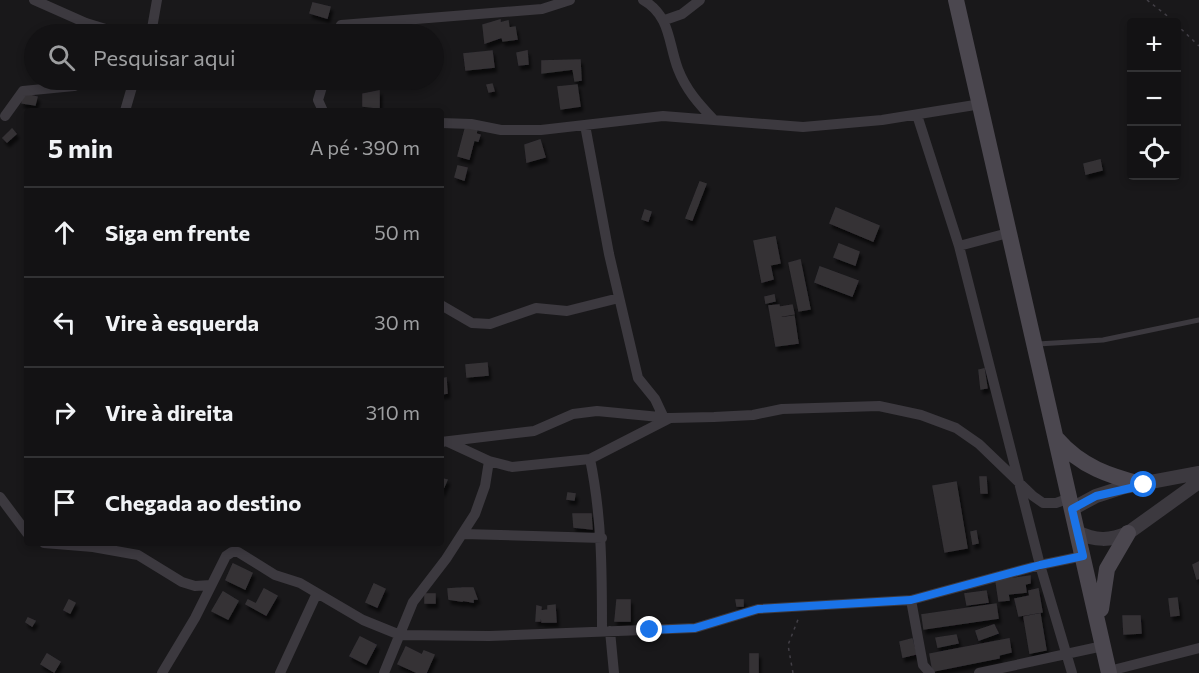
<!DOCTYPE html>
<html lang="pt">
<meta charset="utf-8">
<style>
:root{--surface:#131214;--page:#1c1b1d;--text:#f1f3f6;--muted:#9d9ea0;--line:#323234}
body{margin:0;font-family:Commissioner,sans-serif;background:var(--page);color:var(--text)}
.controls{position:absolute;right:18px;top:18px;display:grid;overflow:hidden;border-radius:6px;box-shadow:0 3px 9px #0003}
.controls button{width:54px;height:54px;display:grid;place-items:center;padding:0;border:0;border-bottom:2px solid var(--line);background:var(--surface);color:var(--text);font:30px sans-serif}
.stop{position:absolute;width:18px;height:18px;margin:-14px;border:4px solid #1a73e8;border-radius:50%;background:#fff}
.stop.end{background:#1a73e8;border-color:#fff;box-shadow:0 2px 6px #0008}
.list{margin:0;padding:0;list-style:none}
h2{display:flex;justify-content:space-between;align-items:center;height:78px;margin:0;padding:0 24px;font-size:26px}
h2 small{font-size:20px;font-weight:400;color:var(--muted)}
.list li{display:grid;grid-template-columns:39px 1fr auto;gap:18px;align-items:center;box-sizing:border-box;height:90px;padding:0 24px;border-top:2px solid var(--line)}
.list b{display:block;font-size:22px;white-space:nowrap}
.list em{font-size:20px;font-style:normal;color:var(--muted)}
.icon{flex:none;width:33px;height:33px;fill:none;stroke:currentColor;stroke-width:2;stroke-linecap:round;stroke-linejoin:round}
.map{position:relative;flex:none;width:1199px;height:673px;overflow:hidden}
.search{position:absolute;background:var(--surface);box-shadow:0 3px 9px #0003;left:24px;top:24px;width:420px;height:66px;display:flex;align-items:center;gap:15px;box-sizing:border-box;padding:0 21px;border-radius:33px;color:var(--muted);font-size:22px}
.panel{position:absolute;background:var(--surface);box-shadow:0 3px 9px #0003;left:24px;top:108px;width:420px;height:438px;border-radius:6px}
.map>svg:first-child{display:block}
</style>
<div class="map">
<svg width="1199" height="673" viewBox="0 0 1199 673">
<defs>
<filter id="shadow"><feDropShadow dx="2.5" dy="4.5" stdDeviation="1.5" flood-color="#0009"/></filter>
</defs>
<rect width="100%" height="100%" fill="#19181a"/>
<!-- building -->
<path fill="#353336" stroke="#353236" stroke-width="1.5" filter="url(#shadow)" d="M313 3 330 7 327 18 310 13Z
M500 20V23L508 21 509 28 515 27 517 39 503 41 502 37 485 43 483 25Z
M492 51 494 67 466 70 464 54Z
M527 51 528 64 519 65 517 53Z
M580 60 581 80 575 81 573 69 542 73V61Z
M492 84 494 91 489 92 487 85Z
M577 85 580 106 561 109 558 87Z
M379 91V108L363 106V94Z
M24 94 37 97 35 105 22 103Z
M466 126 477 129 476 134 480 135 478 141 474 140 469 159 458 156Z
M12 129 16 134 7 142 3 138Z
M540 140 545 157 527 162 525 145Z
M1100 160 1102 170 1086 174 1084 164Z
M458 166 467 168 464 180 455 177Z
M700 182 706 184 692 220 686 218Z
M836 208 879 226 873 241 830 223Z
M645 210 651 212 648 221 642 219Z
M775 237 780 263 770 265 773 279 762 282 754 241Z
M839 244 859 252 855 265 834 257Z
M800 260 810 309 799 311 789 263Z
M820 267 858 281 852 296 815 282Z
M774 295 775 301 766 303 765 297Z
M779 305 781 318 794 316 798 343 776 346 769 306Z
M792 305 794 314 782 316 780 307Z
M487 363 488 375 467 377 466 365Z
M984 369 987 388 981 389 979 370Z
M446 378 447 393 441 394V379Z
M980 477H986L987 493H981Z
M443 479 447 480 442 491 441 480Z
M956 482 967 548 945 552 933 486Z
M568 493 575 494 574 500 567 499Z
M573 514H591L592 529 574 527Z
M976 531 978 543 973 544 971 532Z
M1199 562V578L1197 579 1193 565Z
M233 564 252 573 245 589 226 580Z
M1030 576V583L1025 584 1026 592 1008 594 1009 600 999 601 996 581Z
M374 584 385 589 377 607 366 602Z
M461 588 462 601 449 599 448 589Z
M462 588H473L477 599H473V602L462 600Z
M264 589 277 596 266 615 246 604 248 600 256 604Z
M1038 589 1042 612 1019 616 1015 599 1030 596 1029 591Z
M986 591 988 602 967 605 965 594Z
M223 592 238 601 228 619 212 611Z
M425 594H435V603H425Z
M1177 598 1179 615 1171 616 1169 599Z
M69 600 75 603 70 613 64 610Z
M617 600H630V621H615Z
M736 600H743V606H737Z
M996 604 998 618 924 629 922 615Z
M555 605 556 622H542L541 611 548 610V606Z
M537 606 541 607 540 621H536Z
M1040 614 1046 650 1030 653 1024 617Z
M1123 616H1140L1141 633 1124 634Z
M28 618 35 621 32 626 26 622Z
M994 625 998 633 979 640 976 631Z
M956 635 958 643 938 647 936 638Z
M360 637 376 645 366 664 350 656Z
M912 639 916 654 903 657 900 642Z
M1009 639 1011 652 999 655V658L933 671 930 654Z
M406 647 422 655 424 651 434 655 426 673H418L398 664Z
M47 654 60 662 54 672 41 664Z
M750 654H758V673H750Z"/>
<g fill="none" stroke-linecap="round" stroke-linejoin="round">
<!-- path -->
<path stroke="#423f46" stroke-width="1.5" stroke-dasharray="3 4.5" stroke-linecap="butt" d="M1147 0 1175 22
M1176 24 1199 46
M793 673 788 645 799 617"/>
<!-- service -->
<path stroke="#3c393f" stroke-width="5" d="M1038 344 1103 340 1199 320"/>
<!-- minor -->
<path stroke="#3c393f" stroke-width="10" d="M34 0 86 23 122 34
M643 0C671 16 668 43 678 69 686 90 699 104 713 119
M665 20 682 14 700 0
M151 34 157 0
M336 34 341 25 542 9 570 0
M125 111 134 80
M323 111 318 100 324 80
M917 115 959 246 1040 565 1072 673
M5 116 23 91 74 86 89 80
M441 123 471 124 501 130H541L663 116 803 127 882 120 981 104
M585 125 609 254 638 378 655 399 663 416
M959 246 1008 233
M441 305 472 323 490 324 536 308 567 311 619 298
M441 442 534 431 573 414 597 411 670 418 714 417 753 415 782 409 879 406 921 415 956 428 979 444 1033 496 1043 503H1056L1070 498
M448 442 489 461 512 467 590 459 670 418
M590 459C602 517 602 572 602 631
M0 497 27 533
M463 534 602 538
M44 543 93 547 138 555 182 582 195 586 211 585
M911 600 923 665 930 673
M610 631 614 673
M1109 671 1199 648
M162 673 195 618 226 556 232 552H238L275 575 300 583 363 620 400 635 489 636 695 628 758 609 911 600 1040 565 1083 556
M280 673 317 593
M384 673 413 602 446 559 475 514 485 486 489 461
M979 673 1103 646"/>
<!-- tertiary -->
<path stroke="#3c393f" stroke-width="14" d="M1072 509 1096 496 1124 487 1199 473
M1077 532C1095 541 1110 541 1128 533L1199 482"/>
<!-- secondary -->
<path stroke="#4b474f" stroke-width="16" d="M956 0 1109 673
M1057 439C1081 467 1110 476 1144 485
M1101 609 1107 569 1128 533"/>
</g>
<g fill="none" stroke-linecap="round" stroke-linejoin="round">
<!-- route -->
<path stroke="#1a73e8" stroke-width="8" d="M650 630 695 628 758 609 911 600 1040 565 1083 556 1072 509 1096 496 1144 485"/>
</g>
</svg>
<div class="controls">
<button>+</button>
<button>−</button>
<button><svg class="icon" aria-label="locate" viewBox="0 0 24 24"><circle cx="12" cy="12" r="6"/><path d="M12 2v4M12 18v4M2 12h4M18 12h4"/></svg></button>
</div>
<div class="stop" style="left:1144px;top:485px"></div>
<div class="stop end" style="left:650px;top:630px"></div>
<div class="search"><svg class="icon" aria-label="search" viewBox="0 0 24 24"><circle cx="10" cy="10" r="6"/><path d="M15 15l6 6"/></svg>Pesquisar aqui</div>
<section class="panel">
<h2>5 min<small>A pé · 390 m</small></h2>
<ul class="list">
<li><svg class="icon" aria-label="ahead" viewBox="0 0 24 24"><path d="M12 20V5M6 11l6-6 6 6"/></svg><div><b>Siga em frente</b></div><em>50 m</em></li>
<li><svg class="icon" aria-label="left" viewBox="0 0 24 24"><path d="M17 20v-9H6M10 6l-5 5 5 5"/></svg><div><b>Vire à esquerda</b></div><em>30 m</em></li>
<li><svg class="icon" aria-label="right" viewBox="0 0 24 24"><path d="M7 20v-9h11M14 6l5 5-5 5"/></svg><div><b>Vire à direita</b></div><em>310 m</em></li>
<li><svg class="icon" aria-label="arrive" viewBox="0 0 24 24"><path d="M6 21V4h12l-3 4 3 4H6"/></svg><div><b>Chegada ao destino</b></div></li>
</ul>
</section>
</div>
